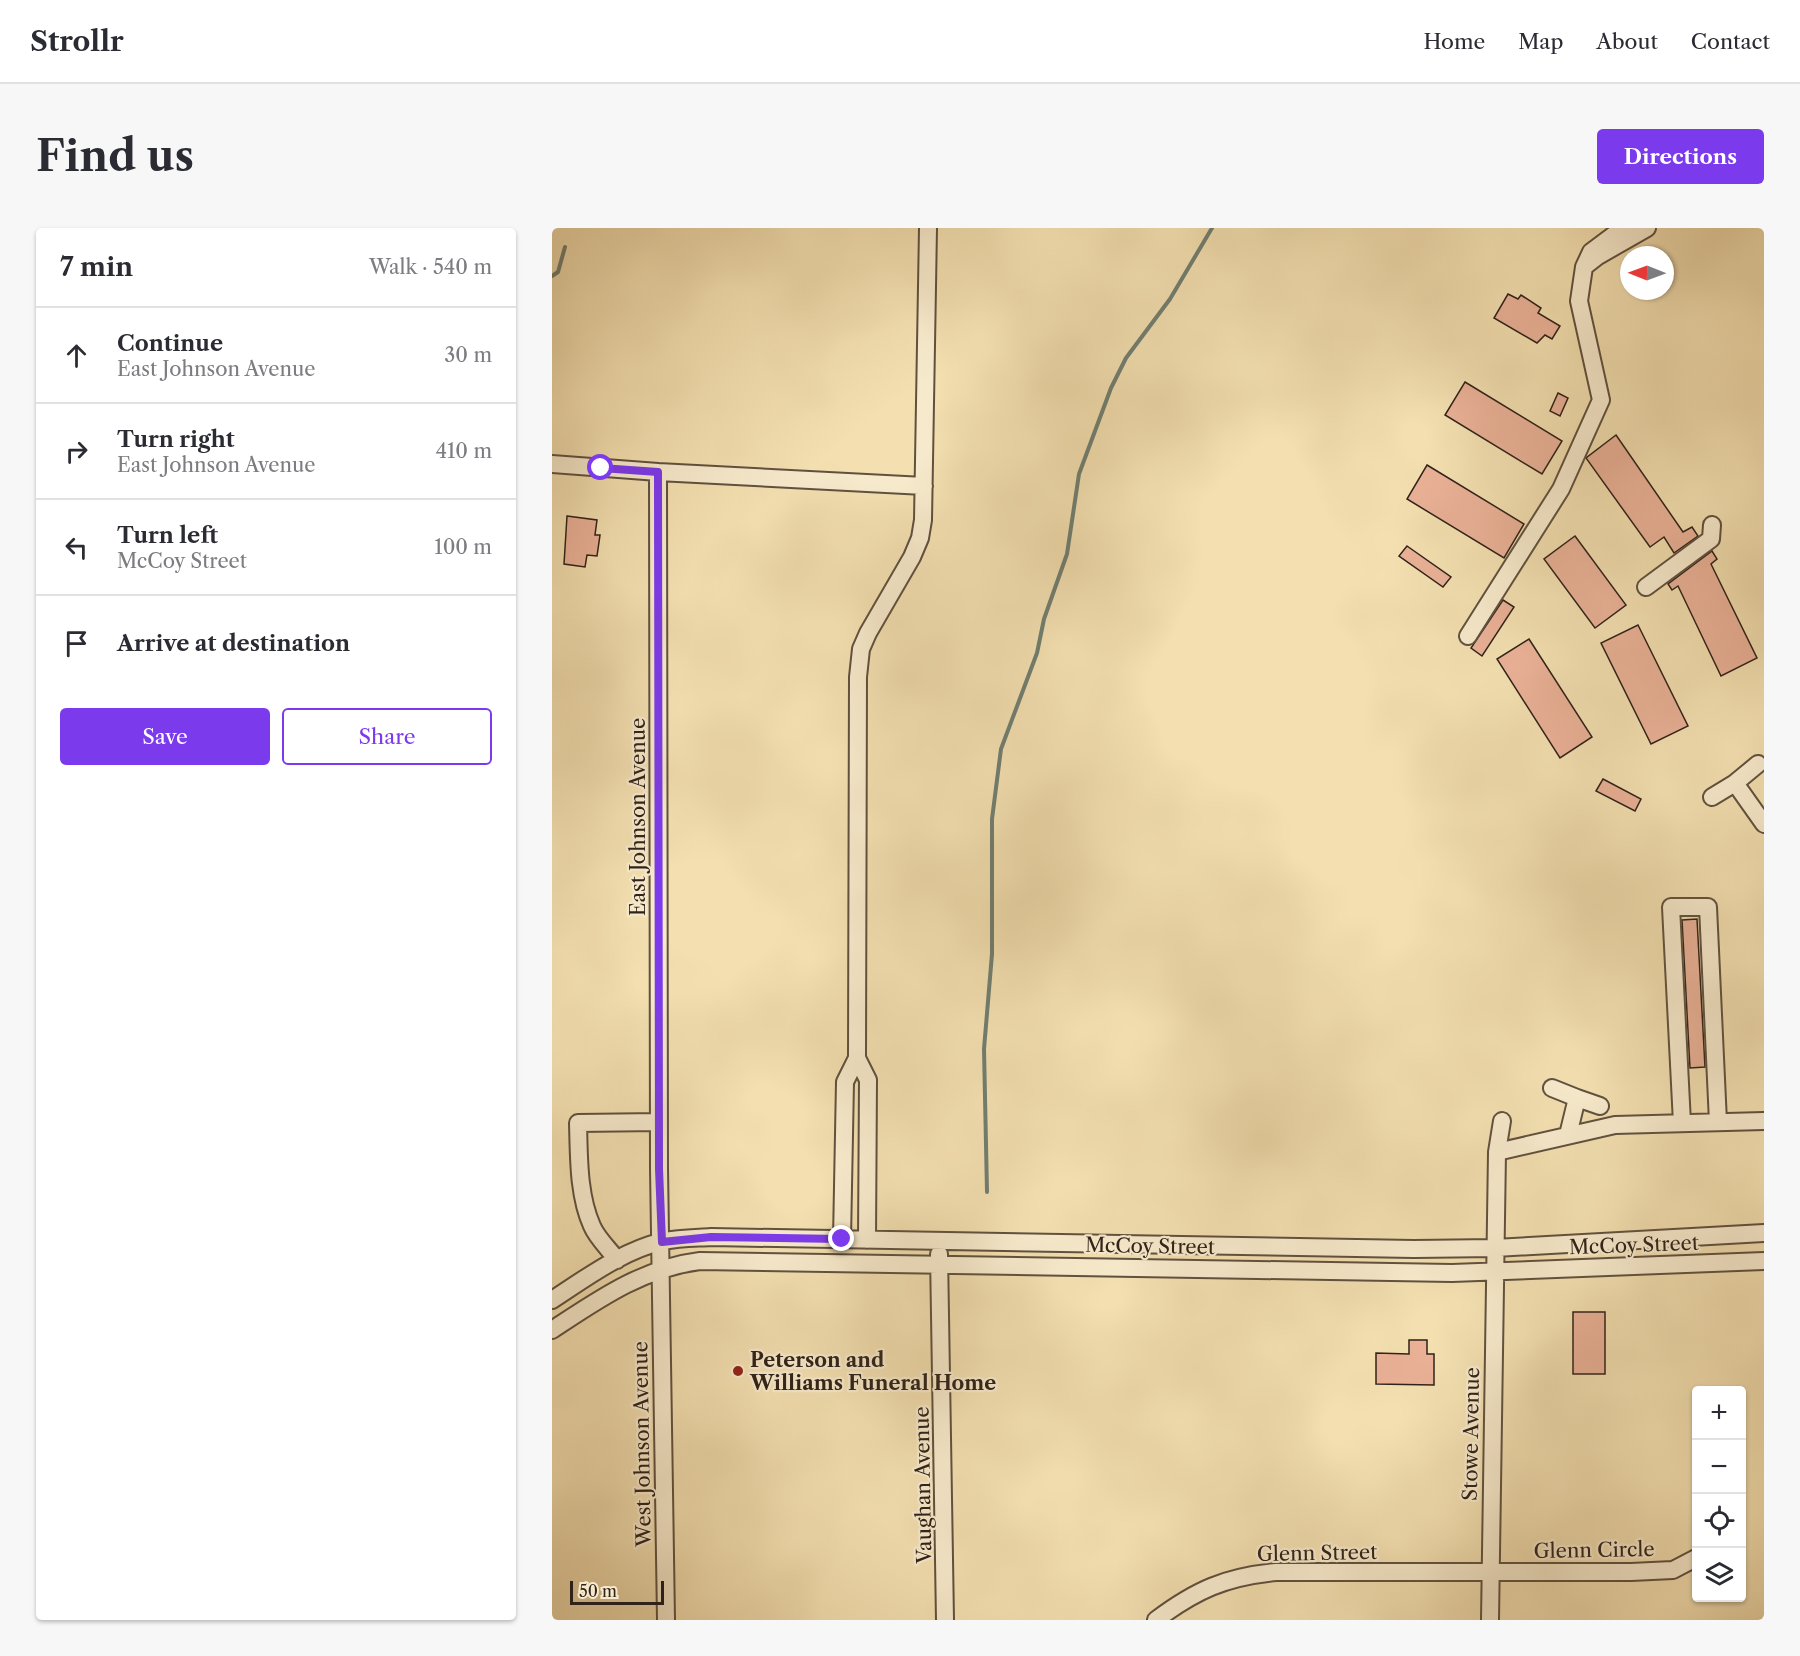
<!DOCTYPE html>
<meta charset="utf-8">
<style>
:root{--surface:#fff;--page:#f7f7f7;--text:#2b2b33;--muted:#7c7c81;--line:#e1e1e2;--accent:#7c3aed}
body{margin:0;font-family:"Libre Caslon Text",serif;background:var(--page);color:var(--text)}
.controls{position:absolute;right:18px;bottom:18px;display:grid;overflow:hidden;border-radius:6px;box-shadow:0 2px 4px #0004}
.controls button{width:54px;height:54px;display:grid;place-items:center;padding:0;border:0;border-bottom:2px solid var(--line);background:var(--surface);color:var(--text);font:30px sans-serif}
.compass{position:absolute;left:1068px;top:18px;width:54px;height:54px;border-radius:50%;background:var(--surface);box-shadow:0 2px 4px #0004;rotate:271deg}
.scale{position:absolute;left:18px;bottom:15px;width:94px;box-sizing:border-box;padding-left:6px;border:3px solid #2f2219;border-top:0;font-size:16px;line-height:21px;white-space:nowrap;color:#2f2219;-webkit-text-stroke:4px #f7eacc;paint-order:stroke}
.stop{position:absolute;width:18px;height:18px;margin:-14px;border:4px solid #7c3aed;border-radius:50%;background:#fff}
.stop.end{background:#7c3aed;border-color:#fff;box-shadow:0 2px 6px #0008}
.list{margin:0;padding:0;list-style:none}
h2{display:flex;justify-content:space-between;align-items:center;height:78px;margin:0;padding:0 24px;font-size:26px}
h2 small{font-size:20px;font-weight:400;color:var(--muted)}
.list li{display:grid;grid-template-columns:39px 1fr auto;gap:18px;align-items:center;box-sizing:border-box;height:96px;padding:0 24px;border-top:2px solid var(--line)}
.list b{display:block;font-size:22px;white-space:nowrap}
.list p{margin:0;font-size:20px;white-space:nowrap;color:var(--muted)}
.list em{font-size:20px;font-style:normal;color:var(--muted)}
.actions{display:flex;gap:12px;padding:18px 24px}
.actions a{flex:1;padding:14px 0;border:2px solid var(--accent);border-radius:6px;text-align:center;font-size:21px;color:var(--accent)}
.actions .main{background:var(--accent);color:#fff}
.icon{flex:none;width:33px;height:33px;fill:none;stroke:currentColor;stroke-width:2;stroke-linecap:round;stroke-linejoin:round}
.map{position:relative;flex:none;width:1212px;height:1392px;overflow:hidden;border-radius:6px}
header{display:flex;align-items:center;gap:36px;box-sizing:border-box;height:84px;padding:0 30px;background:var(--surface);border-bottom:2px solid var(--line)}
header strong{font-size:28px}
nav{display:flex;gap:33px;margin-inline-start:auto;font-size:21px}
.intro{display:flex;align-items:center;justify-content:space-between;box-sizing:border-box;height:144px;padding:0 36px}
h1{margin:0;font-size:42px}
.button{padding:15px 27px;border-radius:6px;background:var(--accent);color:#fff;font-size:21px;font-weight:700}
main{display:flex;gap:36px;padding:0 36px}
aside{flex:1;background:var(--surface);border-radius:6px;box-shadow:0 2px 4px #0004}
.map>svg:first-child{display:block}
</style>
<header>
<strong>Strollr</strong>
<nav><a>Home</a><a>Map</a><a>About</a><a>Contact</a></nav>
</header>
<div class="intro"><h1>Find us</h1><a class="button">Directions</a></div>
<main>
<aside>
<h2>7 min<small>Walk · 540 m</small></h2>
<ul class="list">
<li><svg class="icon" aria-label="ahead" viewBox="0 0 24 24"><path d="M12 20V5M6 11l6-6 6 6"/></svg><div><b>Continue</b><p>East Johnson Avenue</p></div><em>30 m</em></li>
<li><svg class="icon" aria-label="right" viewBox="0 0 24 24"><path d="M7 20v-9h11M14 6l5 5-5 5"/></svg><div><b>Turn right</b><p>East Johnson Avenue</p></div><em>410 m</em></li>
<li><svg class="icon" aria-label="left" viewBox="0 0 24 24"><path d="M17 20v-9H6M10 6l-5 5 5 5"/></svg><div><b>Turn left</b><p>McCoy Street</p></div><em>100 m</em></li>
<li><svg class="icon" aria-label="arrive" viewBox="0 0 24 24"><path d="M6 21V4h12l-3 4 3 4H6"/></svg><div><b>Arrive at destination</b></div></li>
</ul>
<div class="actions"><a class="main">Save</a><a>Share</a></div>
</aside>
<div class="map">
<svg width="1212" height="1392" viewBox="0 0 1212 1392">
<rect width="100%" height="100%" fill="#f3dfb0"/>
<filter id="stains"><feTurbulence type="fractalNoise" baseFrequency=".00333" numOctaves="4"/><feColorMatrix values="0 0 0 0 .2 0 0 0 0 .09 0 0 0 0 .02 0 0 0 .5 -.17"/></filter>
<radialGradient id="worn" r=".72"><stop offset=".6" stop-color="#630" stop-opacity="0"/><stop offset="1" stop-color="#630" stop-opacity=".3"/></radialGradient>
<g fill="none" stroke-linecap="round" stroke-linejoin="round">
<!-- stream -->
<path stroke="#707f71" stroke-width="4" d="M0 48 6 44 13 19
M435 964 432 821 440 726V591L449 521 485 425 492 391 515 326 527 246 559 160 574 130 618 71 660 0"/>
</g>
<!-- building -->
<path fill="#eab197" stroke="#2f2219" stroke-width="1.5" d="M956 66 966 71 969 67 989 80 986 85 1008 98 1000 111 993 107 985 115 942 90Z
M913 154 1010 213 990 246 893 187Z
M1006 165 1016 170 1008 188 998 183Z
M1064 207 1131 304 1140 299 1146 308 1122 325 1112 309 1098 319 1034 230Z
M875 237 972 296 952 330 855 271Z
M15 288 45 292 43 307H48L45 328 35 327 33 339 12 336Z
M1023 308 1074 377 1043 400 992 331Z
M855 318 899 349 891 359 847 328Z
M1160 323 1165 331 1159 336 1205 430 1169 448 1126 358 1120 362 1116 356Z
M951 372 962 379 930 428 919 420Z
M1086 397 1136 498 1099 516 1049 415Z
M977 411 1040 509 1008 530 945 431Z
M1051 551 1089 571 1083 583 1044 563Z
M1145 691 1153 839 1138 840 1130 692Z
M1021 1084H1053V1146H1021Z
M857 1112H875V1126H882V1157L824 1156V1125L857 1126Z"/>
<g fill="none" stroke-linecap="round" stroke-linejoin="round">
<defs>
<path id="minor" d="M1071 0 1039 24 1032 39 1046 28 1095 0
M0 236 106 244 107 941 114 1392
M106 244 372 258
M1094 359 1159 311 1160 297
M916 408 1009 261 1049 172 1027 73 1032 39
M1183 555 1206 536
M1160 569 1183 555 1212 596
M1000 860 1025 870 1016 907
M1025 870 1048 878
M1130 895 1119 679H1156L1166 894
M945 924 950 893
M290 1011 293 854 305 830
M315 1012 316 852 305 830 306 449 309 421 316 405 360 329 368 310 371 292 376 0
M387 1026 393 1392
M65 1032C57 1021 45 1010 40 998 26 967 27 928 26 895L107 894
M0 1072C34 1050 71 1022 112 1013 127 1010 143 1010 159 1009L862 1021 943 1020 1212 1005
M0 1102C47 1071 91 1040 148 1033L900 1045 1212 1033
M604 1392C644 1362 673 1349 724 1344H1079L1121 1342 1144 1330
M938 1392 945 924 1063 897 1212 893"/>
</defs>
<!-- minor casing -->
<use href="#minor" stroke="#60513f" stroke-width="20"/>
<!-- minor -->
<use href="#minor" stroke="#f7eacc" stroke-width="16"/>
</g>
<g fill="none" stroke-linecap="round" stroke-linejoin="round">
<!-- route -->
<path stroke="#7c3aed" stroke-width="8" d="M49 240 106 244 107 941 110 1014 159 1009 290 1011"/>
</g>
<!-- markers -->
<circle fill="#8f2418" stroke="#f7eacc" stroke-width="2" cx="186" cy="1143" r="6"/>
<g text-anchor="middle" stroke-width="4.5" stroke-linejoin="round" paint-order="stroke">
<!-- street labels -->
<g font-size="20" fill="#2f2219" stroke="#f7eacc">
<text transform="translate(86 589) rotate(-90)" y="7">East Johnson Avenue</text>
<text transform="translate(1082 1017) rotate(-2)" y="7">McCoy Street</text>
<text transform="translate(598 1018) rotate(1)" y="7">McCoy Street</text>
<text transform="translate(919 1206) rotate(-89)" y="7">Stowe Avenue</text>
<text transform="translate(90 1216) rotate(-91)" y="7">West Johnson Avenue</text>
<text transform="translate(371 1257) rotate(-91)" y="7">Vaughan Avenue</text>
<text transform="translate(1042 1322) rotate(-1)" y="7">Glenn Circle</text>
<text transform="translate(765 1325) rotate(-1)" y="7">Glenn Street</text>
</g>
<!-- poi labels -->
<g font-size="20" font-weight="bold" fill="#2f2219" stroke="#f7eacc" text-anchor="start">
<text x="198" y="1139">Peterson and<tspan x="198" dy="23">Williams Funeral Home</tspan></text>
</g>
</g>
<rect width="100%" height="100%" filter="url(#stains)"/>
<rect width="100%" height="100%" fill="url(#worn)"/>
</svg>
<div class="controls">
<button>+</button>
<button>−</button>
<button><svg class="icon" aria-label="locate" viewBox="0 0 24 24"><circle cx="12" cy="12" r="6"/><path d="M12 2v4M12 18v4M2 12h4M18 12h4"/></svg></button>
<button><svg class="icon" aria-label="layers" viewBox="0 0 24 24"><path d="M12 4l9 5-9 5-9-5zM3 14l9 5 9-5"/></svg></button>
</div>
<svg class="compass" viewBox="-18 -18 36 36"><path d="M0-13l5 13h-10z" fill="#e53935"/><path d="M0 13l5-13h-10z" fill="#7c7c81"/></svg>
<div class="scale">50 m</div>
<div class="stop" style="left:49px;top:240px"></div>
<div class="stop end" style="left:290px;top:1011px"></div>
</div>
</main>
